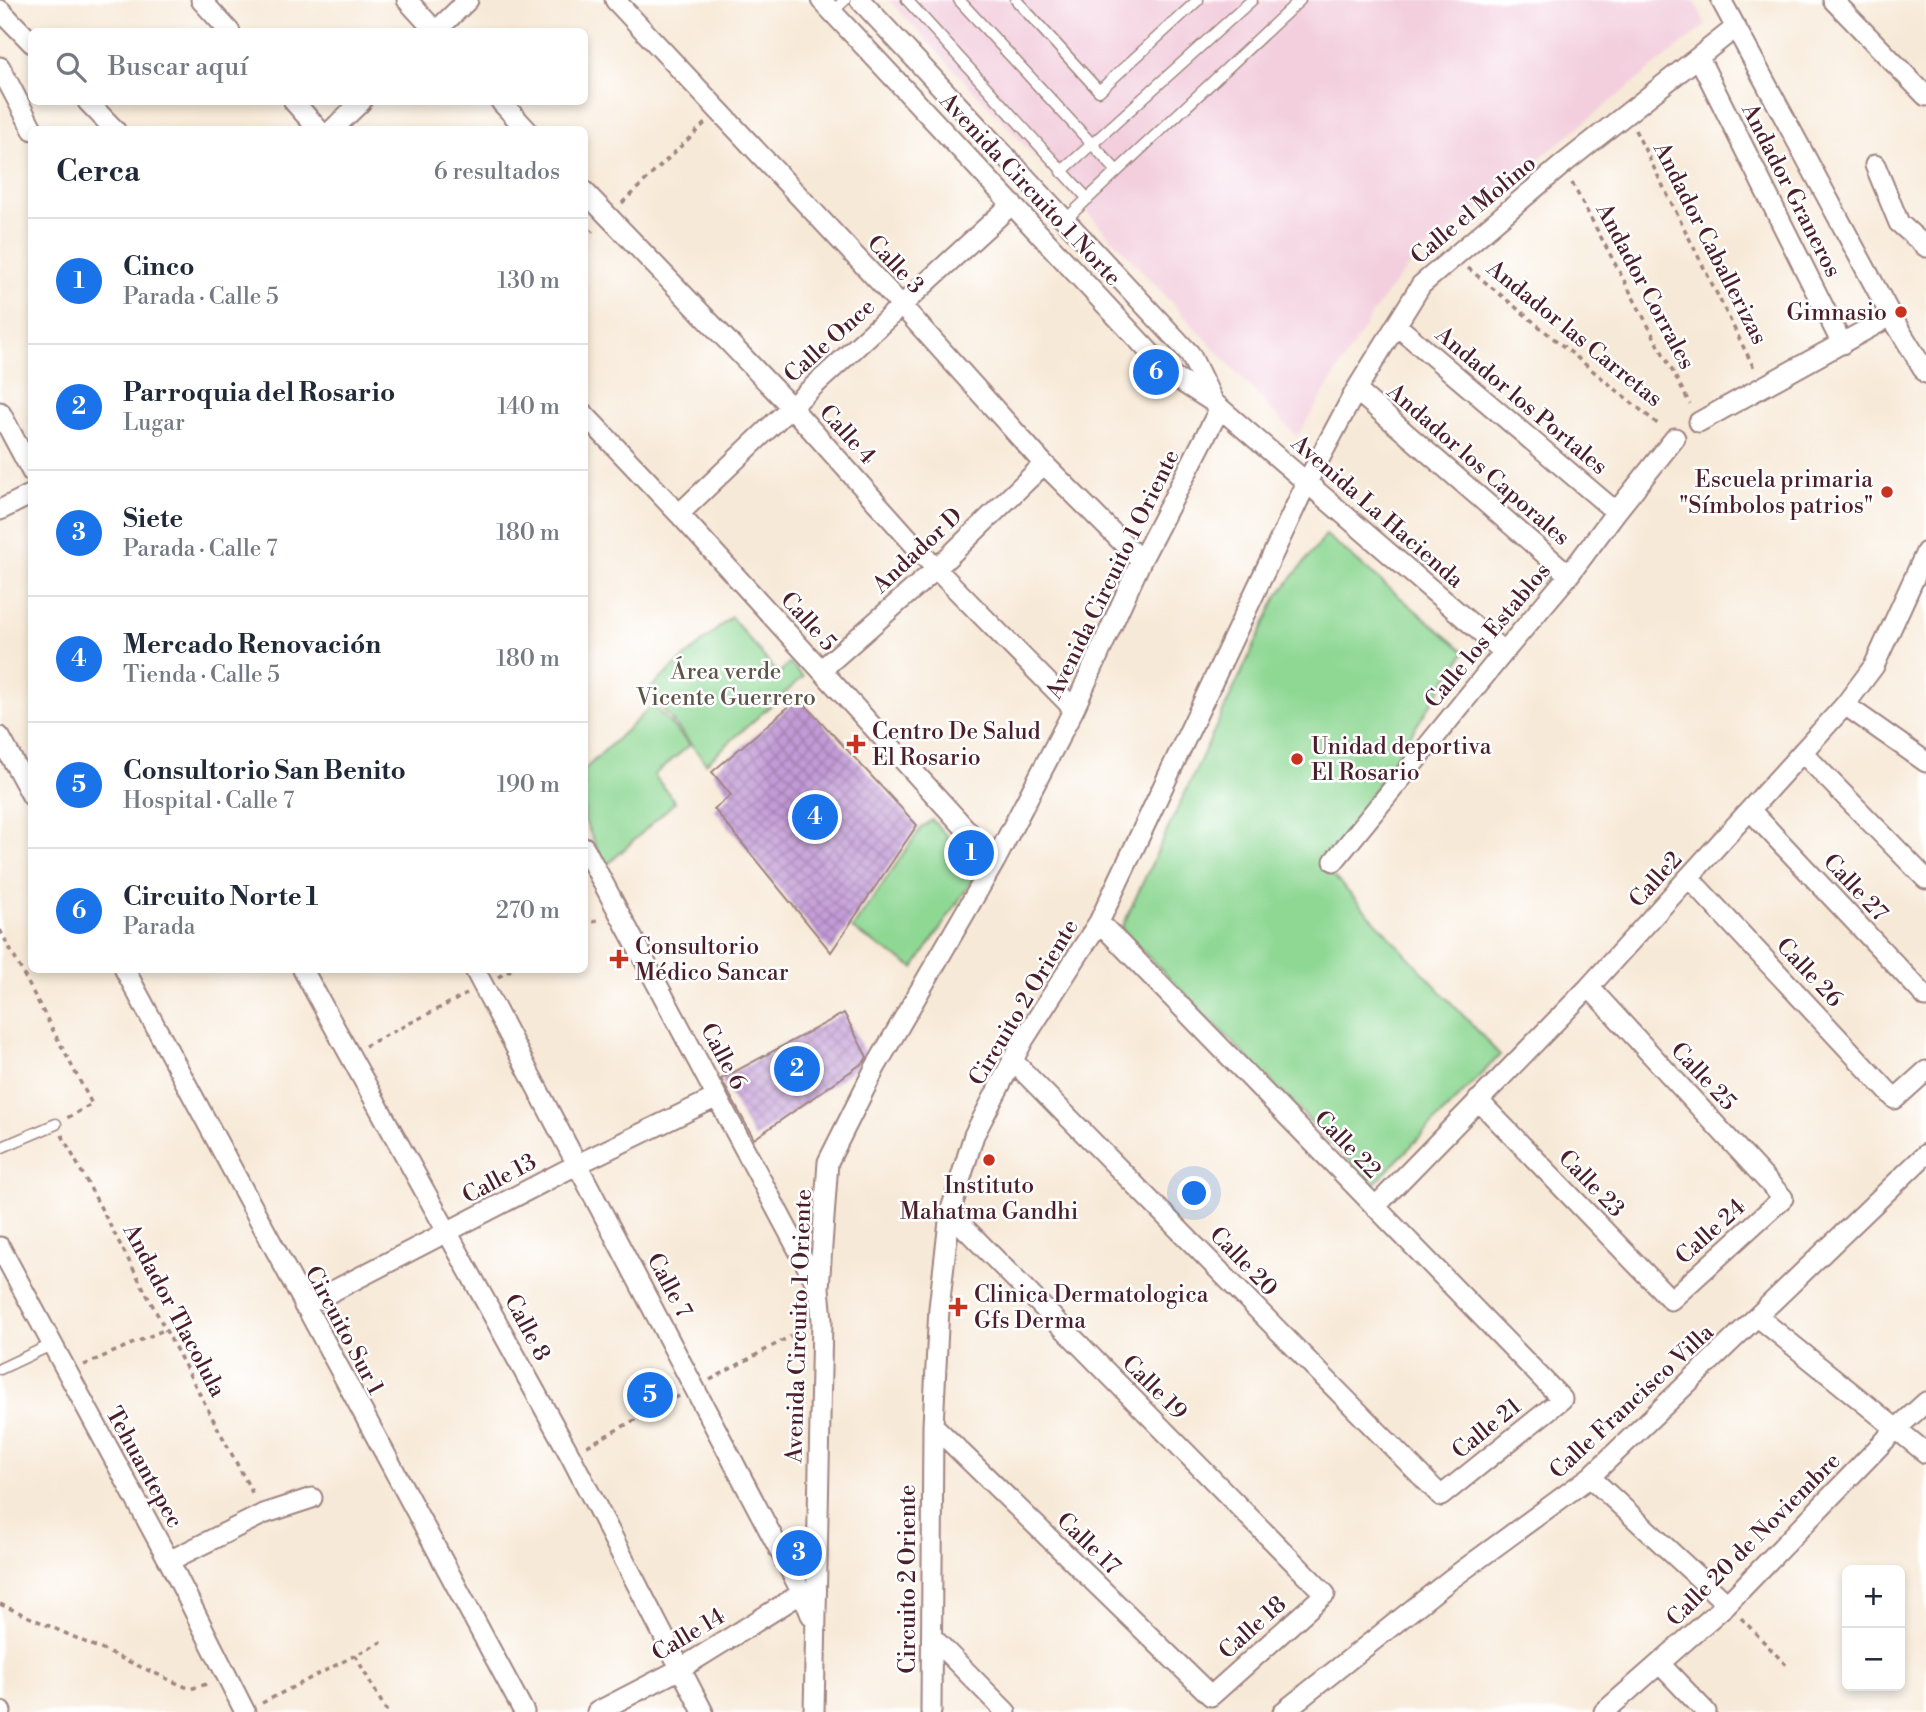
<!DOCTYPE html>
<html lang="es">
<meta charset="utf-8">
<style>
:root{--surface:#fff;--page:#f6f6f7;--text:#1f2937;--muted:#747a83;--line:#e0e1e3;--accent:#1a73e8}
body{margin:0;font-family:"Libre Bodoni",serif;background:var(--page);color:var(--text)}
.controls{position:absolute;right:21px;bottom:21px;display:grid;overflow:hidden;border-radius:10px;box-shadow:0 4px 10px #0003}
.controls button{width:63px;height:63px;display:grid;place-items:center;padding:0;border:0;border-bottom:2px solid var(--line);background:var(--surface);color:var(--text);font:35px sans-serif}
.you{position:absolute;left:1195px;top:1194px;width:24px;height:24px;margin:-18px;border:5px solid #fff;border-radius:50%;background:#1a73e8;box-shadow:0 0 0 10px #1a73e833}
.badge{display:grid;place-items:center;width:46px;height:46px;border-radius:50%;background:var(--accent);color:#fff;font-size:23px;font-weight:700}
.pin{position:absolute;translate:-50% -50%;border:4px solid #fff;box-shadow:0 2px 7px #0006}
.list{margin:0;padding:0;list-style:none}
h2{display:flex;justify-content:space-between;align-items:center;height:91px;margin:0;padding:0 28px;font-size:30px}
h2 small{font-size:23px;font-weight:400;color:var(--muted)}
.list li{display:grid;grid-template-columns:46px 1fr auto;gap:21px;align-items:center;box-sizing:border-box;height:126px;padding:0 28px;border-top:2px solid var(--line)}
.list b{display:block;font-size:26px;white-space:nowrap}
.list p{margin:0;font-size:23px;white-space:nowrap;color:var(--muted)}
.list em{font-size:23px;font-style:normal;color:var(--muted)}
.icon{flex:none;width:38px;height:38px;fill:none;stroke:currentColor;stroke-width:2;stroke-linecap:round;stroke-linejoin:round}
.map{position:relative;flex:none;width:1926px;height:1712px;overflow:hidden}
.search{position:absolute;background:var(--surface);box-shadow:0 4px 10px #0003;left:28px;top:28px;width:560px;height:77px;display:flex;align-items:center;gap:18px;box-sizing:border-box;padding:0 24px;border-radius:10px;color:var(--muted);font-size:26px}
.panel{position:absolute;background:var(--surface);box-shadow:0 4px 10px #0003;left:28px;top:126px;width:560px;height:847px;border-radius:10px}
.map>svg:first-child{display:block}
</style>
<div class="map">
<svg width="1926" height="1712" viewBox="0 0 1926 1712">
<defs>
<pattern id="building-cross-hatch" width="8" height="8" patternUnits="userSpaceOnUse" patternTransform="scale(1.75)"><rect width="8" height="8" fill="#c39bd7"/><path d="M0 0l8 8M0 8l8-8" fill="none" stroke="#a07eaf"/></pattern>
</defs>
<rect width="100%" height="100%" fill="#fff"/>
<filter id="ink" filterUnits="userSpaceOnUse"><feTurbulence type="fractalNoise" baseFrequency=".0143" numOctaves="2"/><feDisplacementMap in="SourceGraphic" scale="14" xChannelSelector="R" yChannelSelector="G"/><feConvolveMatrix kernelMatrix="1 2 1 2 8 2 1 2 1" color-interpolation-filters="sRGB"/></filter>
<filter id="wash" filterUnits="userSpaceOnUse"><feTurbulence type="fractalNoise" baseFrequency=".00686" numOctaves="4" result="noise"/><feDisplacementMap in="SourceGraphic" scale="28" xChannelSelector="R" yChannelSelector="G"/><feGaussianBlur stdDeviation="1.57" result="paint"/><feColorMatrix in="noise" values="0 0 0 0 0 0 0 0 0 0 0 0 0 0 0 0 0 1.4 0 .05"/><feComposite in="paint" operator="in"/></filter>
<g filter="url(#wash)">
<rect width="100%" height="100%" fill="#f7e9d7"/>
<!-- built -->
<path fill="#f3cfde" d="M889 0H1694L1706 25 1417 257 1390 289 1373 313 1297 437Z"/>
<!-- park -->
<path fill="#8fd894" stroke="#6c7c60" stroke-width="2" d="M1326 535 1465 652 1324 866 1500 1055 1373 1185 1121 929 1277 597Z
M731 617 778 674 790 663 803 677 706 763 648 690Z
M653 705 690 745 654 775 675 802 605 867 585 821 584 770Z
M932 820 979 870 914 968 852 929 921 828Z"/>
<g id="blocks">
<!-- building -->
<path fill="url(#building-cross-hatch)" d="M799 698 917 825 831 952 714 809 731 795 712 772Z
M844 1013 867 1057 864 1062 754 1139 721 1079Z"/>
</g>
</g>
<g filter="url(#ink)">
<use href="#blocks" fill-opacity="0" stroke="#a08481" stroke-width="2"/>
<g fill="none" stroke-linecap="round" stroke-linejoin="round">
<defs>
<path id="service" d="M907 0 1088 199
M959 0 1116 170
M1016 0 1099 91 1198 0
M832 12 845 0
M1061 172 1252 0
M1065 220 1300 0
M0 1148 56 1124
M0 1369 51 1345"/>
<path id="minor" d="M201 0 230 32
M407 0 436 32
M615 0 902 306 1044 464 1141 561
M821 0 1171 375 1213 402 1504 652
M860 0 1190 354 1213 401
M1721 0 1891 316 1926 373
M1833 0 1926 96
M0 10 32 43
M435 32 468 0
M1699 58 1842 344
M0 67 33 130
M88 102 115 130
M294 102 319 130
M501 102 527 130
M332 130 361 102
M1875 165 1899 223 1926 247
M584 191 791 407 936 569 1074 709
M1396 325 1616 512
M1356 390 1569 575
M0 412 32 472
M584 414 679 514 995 861
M1699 422 1891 316
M0 510 32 494
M679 514 791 407 1012 204
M821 670 936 569 1044 464
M1845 705 1926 762
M0 737 32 796
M1802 752 1926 879
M1750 810 1926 997
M584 847 818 1287
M1334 861 1504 652 1569 575 1616 512 1675 438
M1689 878 1895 1099 1926 1071
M125 970 524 1712
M303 970 570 1455 703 1712
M475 970 802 1593 811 1615
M1012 1060 1441 1496 1562 1399 1099 922
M1478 1100 1671 1300 1783 1198 1589 987
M1375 1207 1589 987 1845 705 1874 666 1926 552
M0 1247 169 1561 245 1712
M304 1306 578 1164 717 1097
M1758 1317 1926 1453
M933 1425 1211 1696 1325 1594 950 1213
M1590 1477 1727 1604
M169 1561 263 1514 312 1498
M932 1637 1006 1712
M1661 1665 1706 1712
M0 1711 1 1712
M597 1712 680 1669 802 1593
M814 1712 822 1320 819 1288 828 1162 875 1068 995 861 1074 709 1141 561 1220 408
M931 1712 933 1425 939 1308 950 1213 974 1135 1024 1039 1099 922 1307 482 1356 390 1421 285 1562 165 1735 28
M1283 1712 1451 1579 1590 1477 1926 1154
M1604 1712 1727 1604 1895 1430 1926 1402"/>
</defs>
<!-- service casing -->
<use href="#service" stroke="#a08481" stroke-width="13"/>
<!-- minor casing -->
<use href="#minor" stroke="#a08481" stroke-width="23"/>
<!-- path -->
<path stroke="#a08481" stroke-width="3.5" stroke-dasharray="5 5" stroke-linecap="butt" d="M1635 130 1755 370
M1572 183 1690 404
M622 203 705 123
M584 238 593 230
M1468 268 1659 425
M584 927 601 918
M0 930 92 1104 67 1118
M498 977 511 970
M365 1046 467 994
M62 1135 254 1496
M84 1365 166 1329
M710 1380 802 1330
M587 1446 679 1396
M0 1604 190 1689 210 1683
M1741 1618 1786 1665
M355 1655 387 1712
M262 1703 385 1640"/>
<!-- service -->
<use href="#service" stroke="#fff" stroke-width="10"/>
<!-- minor -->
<use href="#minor" stroke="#fff" stroke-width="19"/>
</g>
</g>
<!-- markers -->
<g fill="#c8321e" stroke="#fff" stroke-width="2.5">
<circle cx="1901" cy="312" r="7"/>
<circle cx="1887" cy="492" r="7"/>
<path d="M852.5 733.5h7v7h7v7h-7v7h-7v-7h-7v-7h7z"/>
<circle cx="1297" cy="759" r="7"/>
<path d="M615.5 948.5h7v7h7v7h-7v7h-7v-7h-7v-7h7z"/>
<circle cx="989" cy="1160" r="7"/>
<path d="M954.5 1296.5h7v7h7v7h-7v7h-7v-7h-7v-7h7z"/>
</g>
<g text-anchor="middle" stroke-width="5" stroke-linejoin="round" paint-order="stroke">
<!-- street labels -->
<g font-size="23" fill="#4a1f2b" stroke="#fff">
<text transform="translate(1031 189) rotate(47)" y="8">Avenida Circuito 1 Norte</text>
<text transform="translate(1792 190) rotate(63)" y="8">Andador Graneros</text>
<text transform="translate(1473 209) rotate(-40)" y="8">Calle el Molino</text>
<text transform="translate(1711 243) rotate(63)" y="8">Andador Caballerizas</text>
<text transform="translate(896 264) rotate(47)" y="8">Calle 3</text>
<text transform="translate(1646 286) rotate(62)" y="8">Andador Corrales</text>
<text transform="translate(1575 333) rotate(39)" y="8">Andador las Carretas</text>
<text transform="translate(829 340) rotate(-42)" y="8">Calle Once</text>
<text transform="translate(1522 400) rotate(40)" y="8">Andador los Portales</text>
<text transform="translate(848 434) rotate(48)" y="8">Calle 4</text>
<text transform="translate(1479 464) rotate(41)" y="8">Andador los Caporales</text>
<text transform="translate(1378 511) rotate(41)" y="8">Avenida La Hacienda</text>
<text transform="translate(917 550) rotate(-43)" y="8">Andador D</text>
<text transform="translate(1112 574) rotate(-64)" y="8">Avenida Circuito 1 Oriente</text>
<text transform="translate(809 621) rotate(48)" y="8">Calle 5</text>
<text transform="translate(1487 635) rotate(-50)" y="8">Calle los Establos</text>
<text transform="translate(1655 879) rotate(-48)" y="8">Calle2</text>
<text transform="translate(1856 887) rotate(47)" y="8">Calle 27</text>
<text transform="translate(1810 972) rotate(47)" y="8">Calle 26</text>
<text transform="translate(1023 1002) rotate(-59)" y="8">Circuito 2 Oriente</text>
<text transform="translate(724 1056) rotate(62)" y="8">Calle 6</text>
<text transform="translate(1704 1076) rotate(47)" y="8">Calle 25</text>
<text transform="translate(1348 1144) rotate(46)" y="8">Calle 22</text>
<text transform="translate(499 1178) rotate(-28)" y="8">Calle 13</text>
<text transform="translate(1592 1183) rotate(46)" y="8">Calle 23</text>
<text transform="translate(1710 1231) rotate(-42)" y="8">Calle 24</text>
<text transform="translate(1244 1261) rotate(46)" y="8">Calle 20</text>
<text transform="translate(670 1285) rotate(62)" y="8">Calle 7</text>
<text transform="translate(175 1310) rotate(62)" y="8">Andador Tlacolula</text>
<text transform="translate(798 1326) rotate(-88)" y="8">Avenida Circuito 1 Oriente</text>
<text transform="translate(528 1327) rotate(62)" y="8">Calle 8</text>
<text transform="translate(345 1330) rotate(62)" y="8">Circuito Sur 1</text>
<text transform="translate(1155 1387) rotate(45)" y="8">Calle 19</text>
<text transform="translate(1631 1401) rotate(-43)" y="8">Calle Francisco Villa</text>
<text transform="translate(1486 1428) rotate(-39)" y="8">Calle 21</text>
<text transform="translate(145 1467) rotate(61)" y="8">Tehuantepec</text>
<text transform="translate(1753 1539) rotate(-45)" y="8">Calle 20 de Noviembre</text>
<text transform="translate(1089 1543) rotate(44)" y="8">Calle 17</text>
<text transform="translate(907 1579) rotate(-90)" y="8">Circuito 2 Oriente</text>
<text transform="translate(1252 1627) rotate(-42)" y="8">Calle 18</text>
<text transform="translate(688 1634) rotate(-31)" y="8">Calle 14</text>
</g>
<!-- poi labels -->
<g font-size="23" fill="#4a1f2b" stroke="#fff" text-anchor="start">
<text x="1887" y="320" text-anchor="end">Gimnasio</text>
<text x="1873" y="487" text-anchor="end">Escuela primaria<tspan x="1873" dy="26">"Símbolos patrios"</tspan></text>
<text x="872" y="739">Centro De Salud<tspan x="872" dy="26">El Rosario</tspan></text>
<text x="1311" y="754">Unidad deportiva<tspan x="1311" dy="26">El Rosario</tspan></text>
<text x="635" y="954">Consultorio<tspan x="635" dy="26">Médico Sancar</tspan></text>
<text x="989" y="1193" text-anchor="middle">Instituto<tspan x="989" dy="26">Mahatma Gandhi</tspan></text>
<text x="974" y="1302">Clinica Dermatologica<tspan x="974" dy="26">Gfs Derma</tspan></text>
</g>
<!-- park labels -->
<g font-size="23" fill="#5f564a" stroke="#fff">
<text x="726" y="679">Área verde<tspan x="726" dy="26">Vicente Guerrero</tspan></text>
</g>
</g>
</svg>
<div class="controls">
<button>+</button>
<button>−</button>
</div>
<div class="you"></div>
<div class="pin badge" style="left:971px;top:853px">1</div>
<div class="pin badge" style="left:797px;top:1069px">2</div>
<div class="pin badge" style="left:799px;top:1553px">3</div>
<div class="pin badge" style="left:815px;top:817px">4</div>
<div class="pin badge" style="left:650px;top:1395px">5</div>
<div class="pin badge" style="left:1156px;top:372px">6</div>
<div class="search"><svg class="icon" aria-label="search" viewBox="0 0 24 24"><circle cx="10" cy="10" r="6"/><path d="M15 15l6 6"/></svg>Buscar aquí</div>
<section class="panel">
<h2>Cerca<small>6 resultados</small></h2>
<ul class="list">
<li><span class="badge">1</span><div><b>Cinco</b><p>Parada · Calle 5</p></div><em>130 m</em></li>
<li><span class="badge">2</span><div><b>Parroquia del Rosario</b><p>Lugar</p></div><em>140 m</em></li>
<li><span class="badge">3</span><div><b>Siete</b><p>Parada · Calle 7</p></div><em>180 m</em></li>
<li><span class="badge">4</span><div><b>Mercado Renovación</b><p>Tienda · Calle 5</p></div><em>180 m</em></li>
<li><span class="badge">5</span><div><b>Consultorio San Benito</b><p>Hospital · Calle 7</p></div><em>190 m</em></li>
<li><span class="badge">6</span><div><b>Circuito Norte 1</b><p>Parada</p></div><em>270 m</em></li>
</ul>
</section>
</div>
